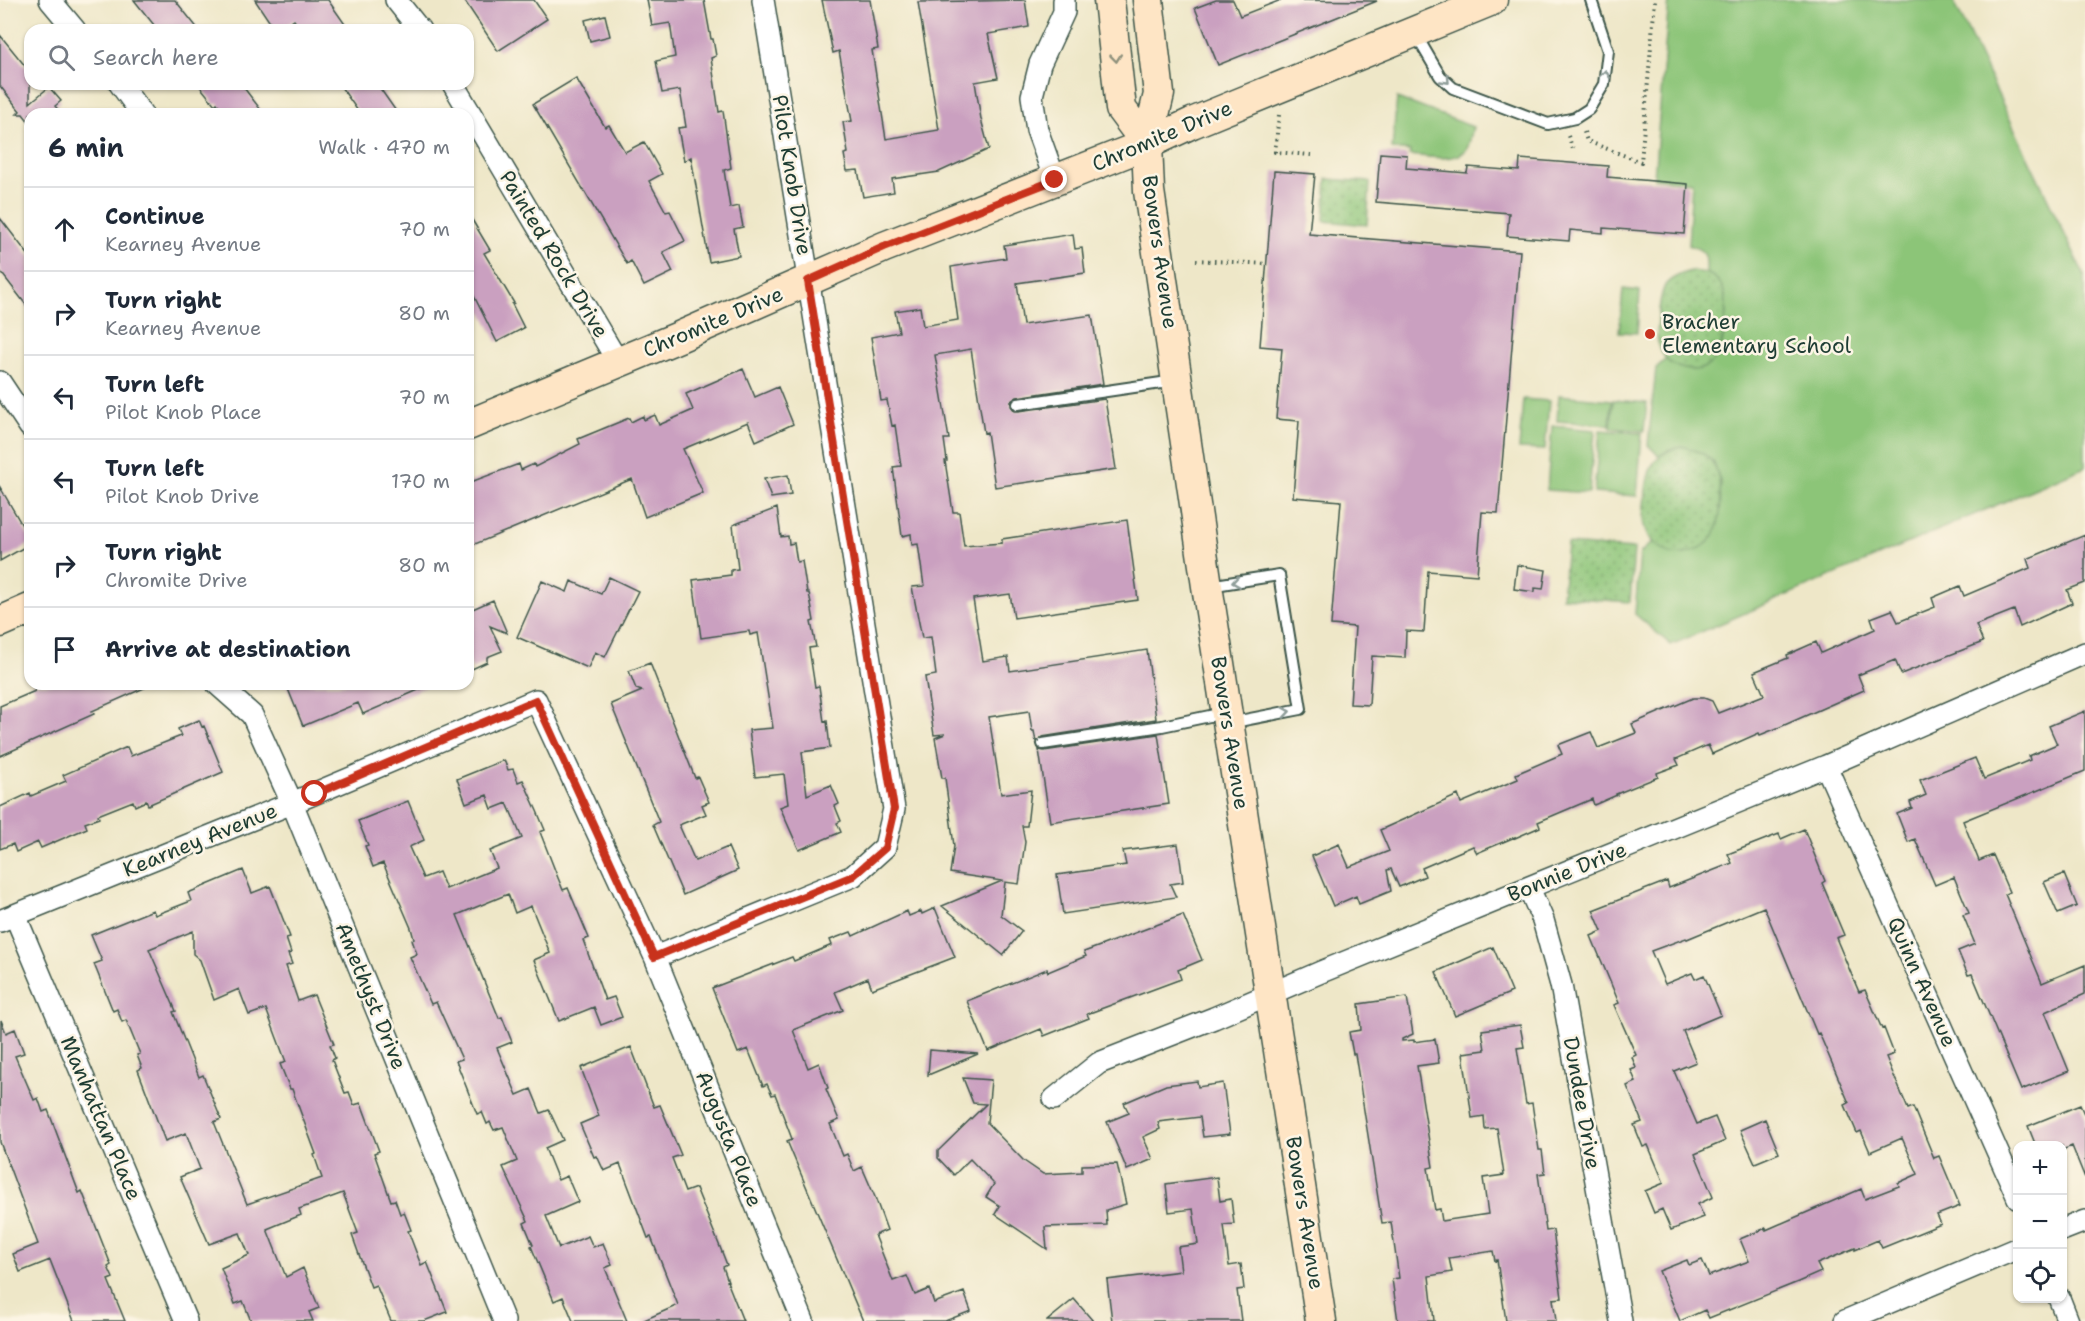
<!DOCTYPE html>
<meta charset="utf-8">
<style>
:root{--surface:#fff;--page:#f6f6f7;--text:#1f2937;--muted:#747a83;--line:#e0e1e3}
body{margin:0;font-family:"Shantell Sans",sans-serif;background:var(--page);color:var(--text)}
.controls{position:absolute;right:18px;bottom:18px;display:grid;overflow:hidden;border-radius:12px;box-shadow:0 2px 4px #0004}
.controls button{width:54px;height:54px;display:grid;place-items:center;padding:0;border:0;border-bottom:2px solid var(--line);background:var(--surface);color:var(--text);font:30px sans-serif}
.stop{position:absolute;width:18px;height:18px;margin:-14px;border:4px solid #c8321e;border-radius:50%;background:#fff}
.stop.end{background:#c8321e;border-color:#fff;box-shadow:0 2px 6px #0008}
.list{margin:0;padding:0;list-style:none}
h2{display:flex;justify-content:space-between;align-items:center;height:78px;margin:0;padding:0 24px;font-size:26px}
h2 small{font-size:20px;font-weight:400;color:var(--muted)}
.list li{display:grid;grid-template-columns:39px 1fr auto;gap:18px;align-items:center;box-sizing:border-box;height:84px;padding:0 24px;border-top:2px solid var(--line)}
.list b{display:block;font-size:22px;white-space:nowrap}
.list p{margin:0;font-size:20px;white-space:nowrap;color:var(--muted)}
.list em{font-size:20px;font-style:normal;color:var(--muted)}
.icon{flex:none;width:33px;height:33px;fill:none;stroke:currentColor;stroke-width:2;stroke-linecap:round;stroke-linejoin:round}
.map{position:relative;flex:none;width:2085px;height:1321px;overflow:hidden}
.search{position:absolute;background:var(--surface);box-shadow:0 2px 4px #0004;left:24px;top:24px;width:450px;height:66px;display:flex;align-items:center;gap:15px;box-sizing:border-box;padding:0 21px;border-radius:18px;color:var(--muted);font-size:22px}
.panel{position:absolute;background:var(--surface);box-shadow:0 2px 4px #0004;left:24px;top:108px;width:450px;height:582px;border-radius:18px}
.map>svg:first-child{display:block}
</style>
<div class="map">
<svg width="2085" height="1321" viewBox="0 0 2085 1321">
<defs>
<pattern id="park-dots" width="8" height="8" patternUnits="userSpaceOnUse" patternTransform="scale(1.5)"><rect width="8" height="8" fill="#8cc578"/><path d="M2 2h.1M6 6h.1" fill="none" stroke="#72a163" stroke-width="1.8" stroke-linecap="round"/></pattern>
</defs>
<rect width="100%" height="100%" fill="#fcf5e5"/>
<filter id="ink" filterUnits="userSpaceOnUse"><feTurbulence type="fractalNoise" baseFrequency=".0167" numOctaves="2"/><feDisplacementMap in="SourceGraphic" scale="12" xChannelSelector="R" yChannelSelector="G"/><feConvolveMatrix kernelMatrix="1 2 1 2 8 2 1 2 1" color-interpolation-filters="sRGB"/></filter>
<filter id="wash" filterUnits="userSpaceOnUse"><feTurbulence type="fractalNoise" baseFrequency=".008" numOctaves="4" result="noise"/><feDisplacementMap in="SourceGraphic" scale="24" xChannelSelector="R" yChannelSelector="G"/><feGaussianBlur stdDeviation="1.35" result="paint"/><feColorMatrix in="noise" values="0 0 0 0 0 0 0 0 0 0 0 0 0 0 0 0 0 1.4 0 .05"/><feComposite in="paint" operator="in"/></filter>
<g filter="url(#wash)">
<rect width="100%" height="100%" fill="#eee7c8"/>
<!-- green -->
<path fill="#8cc578" stroke="#568156" stroke-width="1.5" d="M1669 0H1953L2085 277V467L1671 645 1635 614 1640 553 1652 542 1665 551 1718 524 1721 483 1713 461 1669 450 1659 456 1648 445 1656 368 1666 359 1671 364 1718 356C1723 345 1724 335 1725 323 1727 303 1728 282 1706 273 1707 255 1706 250 1688 245L1692 182 1654 178Z
M1397 98 1473 127C1471 134 1470 144 1466 150 1455 163 1425 156 1410 155V151L1392 149Z
M1623 289 1640 291 1637 333 1619 332Z
M1559 395 1612 400 1610 425 1557 421Z
M1523 399 1549 401 1545 450 1519 449Z
M1613 400 1647 403 1644 431 1611 428Z
M1552 426 1595 430 1589 493 1547 490Z
M1600 430 1642 433 1637 496 1594 493Z"/>
<!-- park -->
<path fill="url(#park-dots)" stroke="#568156" stroke-width="1.5" d="M1327 179 1370 182 1367 225 1324 221Z
M1690 271C1724 272 1728 292 1725 321 1723 343 1719 371 1690 370 1683 369 1675 367 1669 362 1665 358 1661 352 1659 347 1655 335 1659 295 1666 284 1672 277 1682 274 1690 271Z
M1682 446C1692 449 1707 453 1713 463 1723 480 1723 517 1714 535 1709 544 1698 550 1688 553 1679 556 1671 555 1662 549 1650 542 1645 534 1643 520 1643 512 1644 504 1645 497 1648 468 1652 454 1682 446Z
M1567 544 1634 549 1630 602 1562 597Z"/>
<g id="blocks">
<!-- building -->
<path fill="#caa0c0" fill-rule="evenodd" d="M134 0H175L199 30H158Z
M255 0H328L349 30H301L294 20 279 30H275Z
M464 0H534L547 19 498 51Z
M647 0H704L711 39H713L716 56 711 58 719 112 723 111 731 168 724 170 730 208 739 206 743 227 734 229 739 256 709 262 691 157 684 161 678 128 686 127 680 90 662 93 656 61 675 57 670 23 652 26Z
M822 0H870L878 49 872 50 886 139 939 130 918 2 1025 0 1029 27 988 34 998 78 975 82 981 119 989 149 939 172 892 179 894 192 863 197 858 170 847 171 844 154 848 153 843 122 852 121 839 51 833 53Z
M1216 0H1233L1240 16 1281 0 1377 1 1218 65 1195 8Z
M605 15 610 36 590 41 585 20Z
M0 35 30 72V103L49 87 61 101 55 106 62 114H30V123L23 114H17L20 111 0 86Z
M576 78 605 127 609 125 625 152 644 142 662 174 649 181 666 212 670 211 685 241 663 252 673 272 644 286 631 261 627 264 533 104Z
M198 84H241L264 114H224L217 103 215 105Z
M339 84H377L398 114H360Z
M1380 153 1407 155 1406 168 1467 173 1468 167 1519 171 1520 159 1608 166 1607 177 1688 184 1684 234 1603 228V233L1570 230 1569 241 1507 236 1509 213 1376 202Z
M1274 171 1315 174 1309 234 1520 251 1498 513 1482 512 1477 575 1428 571 1424 632 1406 631 1405 658 1372 656 1369 705 1350 704 1355 627 1331 625 1341 501 1293 497 1299 421 1276 419 1282 348 1260 346Z
M468 213 490 250 484 253 514 303 512 304 524 328 497 342 468 284Z
M0 218 30 257V310L0 271Z
M1073 234 1075 249 1082 248 1085 273 1017 283 1023 325 1092 315 1103 384 1017 397 1011 401V406L1015 411H1019L1105 399 1116 469 995 487 987 432 984 433 971 349 935 355 949 439H944L947 461H945L953 512H959L964 546 1002 543V539L1127 520 1138 600 1014 618 1010 594 973 599 983 661 1008 657 1010 671 1147 650 1156 719 1042 737 1036 742 1034 731H1032L1029 711 989 717 1001 794 1031 790 1027 826H1022L1025 842 1019 884 1005 882 1001 915 1022 931 1003 955 942 906 1002 881 950 873 954 846 945 778H942L935 738 945 734 934 735 925 677 936 675 931 637 922 638 912 587 924 586 918 544 912 545 911 534 902 536 893 467 901 466 895 425 892 426 887 400 881 401 871 337 899 332 895 311 920 307 923 326 958 320 951 267 1006 258 1004 245Z
M743 369 755 397 778 387 793 424 756 441 748 422 683 449 703 493 645 517 632 479 468 547V483L519 464 521 470 534 464 535 467 580 444 578 439 629 418 631 422 643 416 644 420 655 415 659 425 693 410 686 394Z
M788 475 791 495 771 498 764 479Z
M0 487 30 539V544L0 561Z
M777 508 781 537 788 536 789 544 794 543 797 562 802 561 807 593H809L814 621 811 622 816 647 809 648 815 687 819 686 824 722 827 721 830 748 802 752 807 795 831 785 839 804 835 806 841 821 837 823 841 832 799 850 780 807 788 804 784 774 755 777 749 730 773 728 758 633 750 635 749 631 701 638 693 580 731 575V570L738 569 733 525Z
M2085 535V583L2067 590 2072 603 2020 627 2014 610 1976 625 1983 642 1901 674 1895 660 1858 675 1864 690 1780 727 1760 735 1759 733 1712 754 1708 745 1676 759 1679 765 1657 773 1658 777 1616 794 1617 795 1594 805 1592 799 1538 822 1540 827 1515 838V837L1477 853 1473 846 1422 868 1425 876 1404 885 1399 887 1391 869 1387 870 1391 891 1359 904 1356 896 1333 906 1312 856 1339 844 1349 867 1389 851 1380 830 1458 795 1461 803 1518 779 1516 774 1562 754 1558 745 1591 732 1598 748 1636 733 1632 724 1693 698H1704L1712 701 1718 713 1764 695 1754 672 1788 658 1787 655 1816 642 1821 653 1875 629 1871 618 1892 610 1898 622 1935 607 1932 598 1960 586 1964 596 2030 568 2027 559Z
M1517 565 1546 570 1543 589 1535 588V592L1514 589Z
M609 577 638 591 605 657 595 652 588 668 517 637 542 581 567 592 571 581 601 594Z
M493 600 507 633 490 626 502 651 487 657V662L472 669 468 659V611Z
M650 663 695 778 698 777 709 802 702 805 706 814 679 825 695 861 728 847 738 870 683 895 653 825 659 822 611 704 642 691 636 689 629 671Z
M32 684H153L92 711 94 714 0 756V706L35 691Z
M286 684H430V685L363 714 358 703 303 726Z
M2085 711V771L1963 821 1979 861 1993 855 2009 892 2005 894 2042 983 2085 965V994L2045 1012 2069 1071 2021 1090 1972 974 1968 975 1958 951 1975 944 1963 915 1969 913 1954 877 1935 885 1915 839 1908 842 1897 814 1912 808 1910 802 1926 795 1920 780 1975 758 1984 779 2030 760 2029 756 2057 744 2049 726Z
M199 720 202 727 204 726 223 772 148 805 146 801 135 806 133 801 98 815 99 818 85 823 87 828 41 848 38 842 16 852 13 844 0 849V807L30 793 31 796 66 781 63 775 127 747 131 756 181 736 178 729Z
M1158 734 1169 804 1050 822 1039 750 1044 751Z
M504 760 508 770 513 769 518 782 523 780 537 811 545 830 540 832 558 878 563 890 568 888 589 938 583 940 605 1000 614 997 622 1017 601 1025 594 1007 559 1021 534 960 550 953 531 906 515 913 508 894 457 915 499 1018 502 1017 512 1042 497 1048 517 1095 531 1089 541 1113 549 1110 563 1140 545 1148 558 1180 567 1176 578 1202 546 1216 559 1248 588 1236 593 1247 603 1243 612 1265 605 1268 627 1321H573L563 1297 554 1301 531 1246 533 1245 524 1223 528 1221 503 1167 517 1161 503 1127 494 1130 490 1122 487 1124 482 1112 477 1114 456 1061 462 1059 436 1002 431 1004 410 957 417 954 412 940 414 939 411 928 383 863 373 867 365 846 368 845 358 821 408 801 424 840 409 847 423 878 439 872 446 889 497 868 490 851 522 838 507 803 492 809 487 795 466 803 457 779Z
M1804 829 1825 881 1822 883 1844 935 1836 938 1859 992 1865 990 1882 1029 1884 1028 1894 1054 1886 1057 1908 1109 1913 1107 1934 1158 1939 1156 1960 1206 1937 1215 1941 1224 1919 1233 1882 1248 1878 1240 1855 1250V1248L1817 1264 1821 1272 1798 1282 1709 1318 1705 1310 1680 1321 1659 1271 1687 1260 1689 1265 1702 1260 1709 1276 1714 1274 1749 1261 1740 1239 1766 1228V1230L1861 1189 1865 1199 1899 1186 1898 1183 1918 1174 1902 1138 1870 1152 1861 1131 1857 1133 1845 1105 1849 1103 1819 1033 1817 1034 1764 907 1687 939 1686 938 1651 951 1665 984 1692 973 1695 979 1704 975 1721 1015 1683 1031 1696 1062 1674 1071 1697 1124 1715 1117 1725 1141 1695 1154 1713 1197 1698 1204 1704 1217 1671 1230 1662 1209 1654 1213 1645 1191 1664 1183 1648 1145 1643 1147 1634 1125 1642 1122 1627 1086 1636 1082 1631 1070 1636 1068 1632 1057 1636 1055 1614 1005 1619 1003 1591 936 1602 931 1593 910 1667 881 1669 888 1732 863 1728 854 1779 834 1781 839Z
M1178 844 1183 882 1170 884 1176 897 1063 914 1057 875 1126 865 1123 851Z
M243 870 252 893 270 886 290 937 286 938 291 953 288 954 292 964 286 966 298 1001 314 995 334 1044 330 1045 335 1058 332 1060 345 1093 349 1092 354 1105 361 1103 379 1151 374 1153 391 1201 395 1200 400 1214 404 1212 411 1230 408 1231 421 1265 427 1262 447 1312 424 1321H391L376 1285 371 1287 361 1260 352 1235 358 1233 343 1193 299 1209 301 1215 267 1229 286 1277 303 1268 319 1308 309 1312 313 1321H251L243 1301 235 1304 221 1268 249 1255 240 1233 209 1244 180 1177 200 1169 186 1133 165 1141 138 1070 142 1068 137 1055 140 1054 126 1020 122 1022 117 1009 113 1011 94 964 102 961 91 935 153 910 155 915 191 901 188 893ZM193 931V954L200 960 214 1000 239 989 249 1015 266 1009 286 1062 280 1064 290 1089H292L316 1154 314 1155 322 1178 247 1204 214 1122 221 1119 203 1075 199 1077 173 1012 176 1011 149 949Z
M2064 874 2077 906 2058 914 2044 882Z
M935 908 955 957 872 989 868 978 835 992 843 1010 793 1030 808 1068 819 1063 828 1088 826 1089 839 1120 830 1124 843 1156 847 1154 854 1171 862 1167 875 1197 887 1230 875 1235 893 1281 907 1276 915 1295 929 1289 934 1303 964 1292 971 1311 945 1321H863L787 1141 792 1139 775 1094 772 1095 767 1084 763 1086 748 1049 738 1053 712 988 792 957 794 961 832 945 830 940 851 932 853 936 907 911 909 916 921 911 922 914Z
M1183 915 1202 960 1178 970 1181 979 1087 1014 1089 1018 1044 1036 1041 1029 988 1051 967 1001 1047 969 1048 972 1086 956 1084 952Z
M1493 947 1512 992 1455 1016 1436 972Z
M1407 997 1413 1034 1402 1039V1041L1414 1040V1042L1435 1039 1439 1063 1417 1066 1433 1167 1428 1168 1435 1210 1440 1209 1442 1221 1488 1214 1483 1178 1504 1175 1497 1128 1485 1129 1484 1116 1472 1118 1463 1053 1485 1050 1482 1030 1520 1025 1524 1047 1517 1048 1526 1104 1532 1103 1539 1150H1542L1545 1173 1538 1174 1546 1231 1553 1230 1562 1298 1553 1299 1556 1321H1506L1497 1260 1495 1261 1493 1251 1449 1258 1452 1272 1429 1276 1434 1321H1398L1392 1279 1399 1278 1391 1222 1382 1223 1355 1054H1353L1349 1032 1361 1030 1359 1004Z
M1 1020 6 1033 15 1029 24 1053 15 1056 34 1100 38 1098 43 1112 48 1110 79 1193 82 1191 111 1265 108 1267 113 1278 108 1280 125 1321H74L50 1260 20 1272 13 1254 38 1244 0 1142Z
M631 1047 654 1107 660 1105 681 1155 672 1158 685 1192 696 1188 720 1247 727 1265 723 1267 728 1281H727L743 1321H642L678 1305 651 1237 648 1238 620 1164 604 1171 597 1156 594 1157 580 1124 599 1116 581 1068Z
M930 1050 978 1054 928 1075Z
M963 1078 991 1080 987 1123 1024 1161 1043 1174 1082 1172V1165L1117 1164 1126 1204 1106 1210 1107 1225 1045 1227 1047 1249 995 1214 1000 1206 986 1197 994 1184 970 1159 954 1175 938 1158V1151L986 1104 973 1103Z
M1197 1081 1198 1087 1223 1083 1230 1134 1203 1137 1200 1117 1158 1122 1160 1129 1143 1137 1153 1159 1127 1170 1107 1122 1129 1113 1124 1103 1166 1085Z
M2080 1105 2085 1116V1178L2072 1146 2062 1150V1146H2036L2028 1126Z
M1765 1119 1779 1153 1755 1163 1740 1130Z
M1217 1177 1220 1201 1231 1199 1234 1224 1224 1225 1229 1266 1241 1264 1244 1289 1237 1290 1241 1321H1112L1107 1280 1181 1271 1178 1247 1198 1244 1193 1209 1169 1212 1166 1184Z
M1074 1299 1093 1321H1047Z"/>
</g>
</g>
<g filter="url(#ink)">
<use href="#blocks" fill-opacity="0" stroke="#3e564a" stroke-width="1.5"/>
<g fill="none" stroke-linecap="round" stroke-linejoin="round">
<defs>
<path id="lane" d="M1416 35 1440 76 1453 88 1548 124 1575 118 1589 109 1604 84 1608 51 1591 0
M1018 404 1175 381
M1209 586 1279 575 1301 709 1229 723
M1043 744 1162 726 1224 713"/>
<path id="street" d="M50 0 75 30
M396 0 420 30
M120 84 142 114
M453 84 618 362
M1055 180 1037 130 1032 96 1040 64 1064 12V0
M0 382 30 427
M217 684 252 715 292 803 504 1321
M1826 766 2018 1198
M1529 888 1543 920 1561 985 1621 1321
M15 915 186 1321
M0 921 292 803 536 700 655 957 803 1321
M655 957 853 876 885 847 894 809 763 0
M1054 1099 1099 1063 1214 1018 1321 972 1826 766 2085 653
M2062 1230 2085 1221
M2059 1298 2068 1321
M1845 1321 2018 1248"/>
<path id="secondary" d="M1109 0 1121 109 1147 144
M1148 0 1159 94 1147 144 1149 191 1207 586 1321 1321
M468 425 679 337 884 247 1147 144 1192 123 1492 0
M0 622 30 609"/>
</defs>
<!-- lane casing -->
<use href="#lane" stroke="#3e564a" stroke-width="14"/>
<!-- street casing -->
<use href="#street" stroke="#3e564a" stroke-width="24"/>
<!-- secondary casing -->
<use href="#secondary" stroke="#3e564a" stroke-width="33"/>
<!-- path -->
<path stroke="#3e564a" stroke-width="4" stroke-dasharray="1.5 4.5" stroke-linecap="butt" d="M1279 115 1275 152 1311 155
M1584 132 1587 141 1641 162 1655 0
M1568 136 1573 149
M1196 260 1267 264"/>
<!-- lane -->
<use href="#lane" stroke="#fff" stroke-width="10"/>
<!-- street -->
<use href="#street" stroke="#fff" stroke-width="21"/>
<!-- secondary -->
<use href="#secondary" stroke="#fee5c5" stroke-width="30"/>
</g>
<!-- one-way arrows -->
<defs><path id="oneway-chevron" d="M-2-3.5L2.5 0L-2 3.5" fill="none" stroke-width="1.6" stroke-linecap="round" stroke-linejoin="round" transform="scale(1.5)"/></defs>
<use stroke="#8e917c" href="#oneway-chevron" transform="translate(1116 58) rotate(84)"/>
<g stroke="#8f9e9a">
<use href="#oneway-chevron" transform="translate(1605 74) rotate(-82)"/>
<use href="#oneway-chevron" transform="translate(1446 80) rotate(46)"/>
<use href="#oneway-chevron" transform="translate(1236 582) rotate(171)"/>
<use href="#oneway-chevron" transform="translate(1286 712) rotate(-9)"/>
</g>
</g>
<g fill="none" stroke-linecap="round" stroke-linejoin="round" filter="url(#ink)">
<!-- route -->
<path stroke="#c8321e" stroke-width="8" d="M315 794 536 700 654 957 853 876 885 848 894 809 808 281 884 247 1055 180"/>
</g>
<!-- markers -->
<circle fill="#c8321e" stroke="#fcf5e5" stroke-width="2" cx="1650" cy="334" r="6"/>
<g text-anchor="middle" stroke-width="5" stroke-linejoin="round" paint-order="stroke">
<!-- street labels -->
<g font-size="21" fill="#1f3d34" stroke="#fcf5e5">
<text transform="translate(1162 136) rotate(-23)" y="7">Chromite Drive</text>
<text transform="translate(792 175) rotate(81)" y="7">Pilot Knob Drive</text>
<text transform="translate(1160 252) rotate(82)" y="7">Bowers Avenue</text>
<text transform="translate(554 254) rotate(59)" y="7">Painted Rock Drive</text>
<text transform="translate(713 322) rotate(-23)" y="7">Chromite Drive</text>
<text transform="translate(1230 733) rotate(81)" y="7">Bowers Avenue</text>
<text transform="translate(200 840) rotate(-22)" y="7">Kearney Avenue</text>
<text transform="translate(1567 872) rotate(-22)" y="7">Bonnie Drive</text>
<text transform="translate(1922 982) rotate(66)" y="7">Quinn Avenue</text>
<text transform="translate(371 996) rotate(68)" y="7">Amethyst Drive</text>
<text transform="translate(1582 1103) rotate(80)" y="7">Dundee Drive</text>
<text transform="translate(101 1118) rotate(67)" y="7">Manhattan Place</text>
<text transform="translate(729 1139) rotate(68)" y="7">Augusta Place</text>
<text transform="translate(1305 1213) rotate(81)" y="7">Bowers Avenue</text>
</g>
<!-- poi labels -->
<g font-size="21" fill="#1f3d34" stroke="#fcf5e5" text-anchor="start">
<text x="1662" y="329">Bracher<tspan x="1662" dy="24">Elementary School</tspan></text>
</g>
</g>
</svg>
<div class="controls">
<button>+</button>
<button>−</button>
<button><svg class="icon" aria-label="locate" viewBox="0 0 24 24"><circle cx="12" cy="12" r="6"/><path d="M12 2v4M12 18v4M2 12h4M18 12h4"/></svg></button>
</div>
<div class="stop" style="left:315px;top:794px"></div>
<div class="stop end" style="left:1055px;top:180px"></div>
<div class="search"><svg class="icon" aria-label="search" viewBox="0 0 24 24"><circle cx="10" cy="10" r="6"/><path d="M15 15l6 6"/></svg>Search here</div>
<section class="panel">
<h2>6 min<small>Walk · 470 m</small></h2>
<ul class="list">
<li><svg class="icon" aria-label="ahead" viewBox="0 0 24 24"><path d="M12 20V5M6 11l6-6 6 6"/></svg><div><b>Continue</b><p>Kearney Avenue</p></div><em>70 m</em></li>
<li><svg class="icon" aria-label="right" viewBox="0 0 24 24"><path d="M7 20v-9h11M14 6l5 5-5 5"/></svg><div><b>Turn right</b><p>Kearney Avenue</p></div><em>80 m</em></li>
<li><svg class="icon" aria-label="left" viewBox="0 0 24 24"><path d="M17 20v-9H6M10 6l-5 5 5 5"/></svg><div><b>Turn left</b><p>Pilot Knob Place</p></div><em>70 m</em></li>
<li><svg class="icon" aria-label="left" viewBox="0 0 24 24"><path d="M17 20v-9H6M10 6l-5 5 5 5"/></svg><div><b>Turn left</b><p>Pilot Knob Drive</p></div><em>170 m</em></li>
<li><svg class="icon" aria-label="right" viewBox="0 0 24 24"><path d="M7 20v-9h11M14 6l5 5-5 5"/></svg><div><b>Turn right</b><p>Chromite Drive</p></div><em>80 m</em></li>
<li><svg class="icon" aria-label="arrive" viewBox="0 0 24 24"><path d="M6 21V4h12l-3 4 3 4H6"/></svg><div><b>Arrive at destination</b></div></li>
</ul>
</section>
</div>
